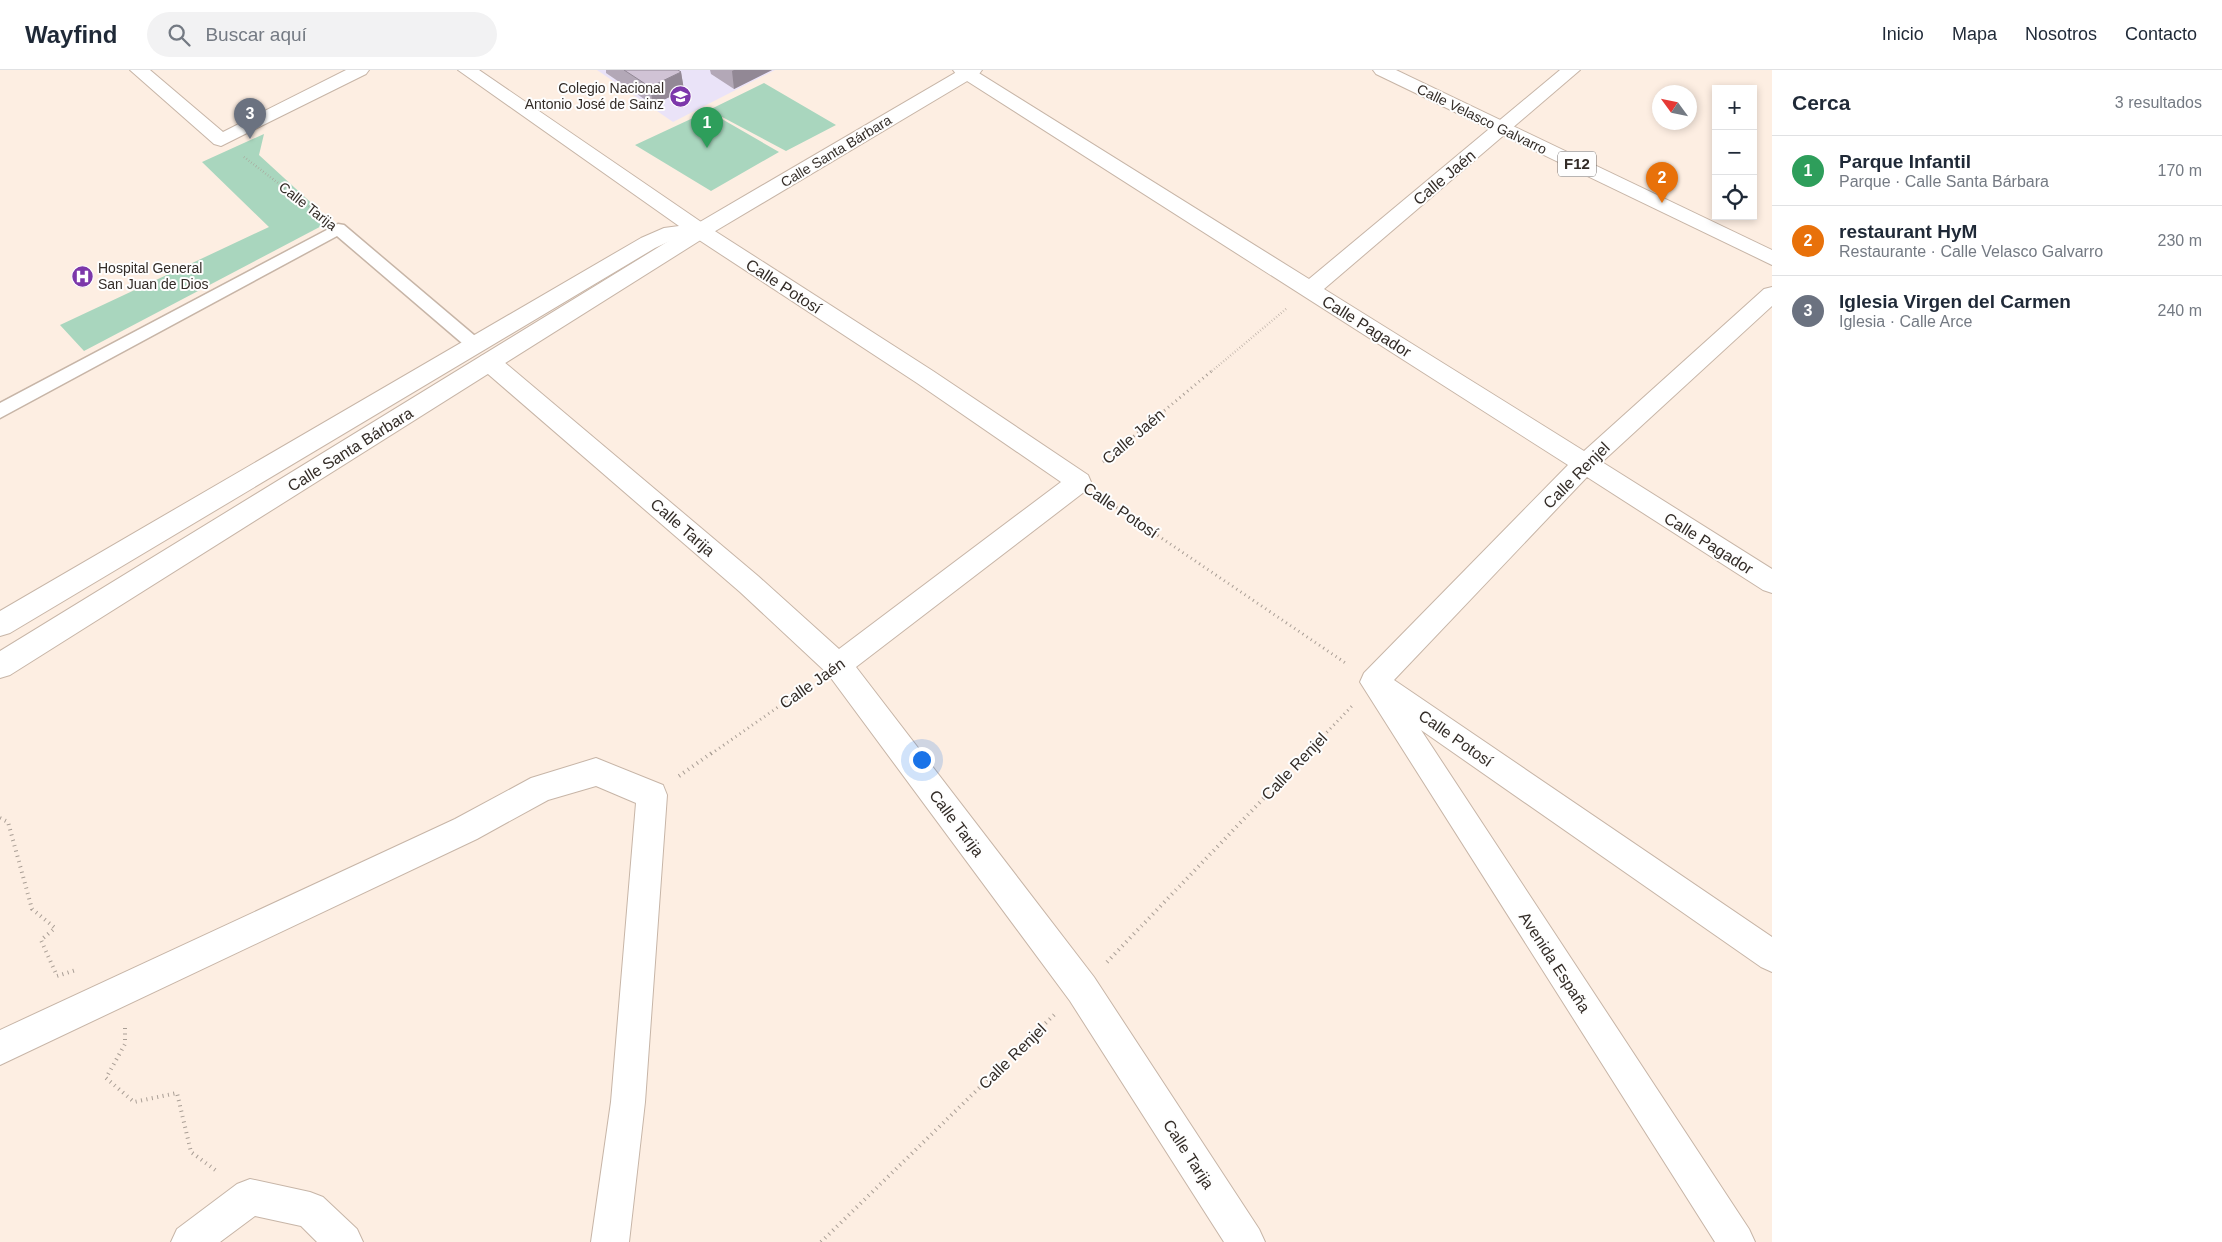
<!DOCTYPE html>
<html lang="es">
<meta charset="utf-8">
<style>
:root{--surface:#fff;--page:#f2f2f3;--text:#1f2937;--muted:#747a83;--line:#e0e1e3;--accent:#db2777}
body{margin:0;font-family:Arial,sans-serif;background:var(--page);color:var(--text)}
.controls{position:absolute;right:15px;top:15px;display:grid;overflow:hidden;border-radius:0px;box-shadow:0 2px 8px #0003}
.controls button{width:45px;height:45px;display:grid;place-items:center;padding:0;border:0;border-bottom:1px solid var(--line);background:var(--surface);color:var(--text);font:25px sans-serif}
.compass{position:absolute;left:1652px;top:15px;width:45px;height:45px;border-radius:50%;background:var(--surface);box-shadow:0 2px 8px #0003;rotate:303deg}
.you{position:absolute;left:921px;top:689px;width:18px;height:18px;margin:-12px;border:4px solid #fff;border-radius:50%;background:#1a73e8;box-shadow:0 0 0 8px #1a73e833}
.badge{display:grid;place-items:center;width:32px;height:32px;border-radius:50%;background:var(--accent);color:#fff;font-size:16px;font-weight:700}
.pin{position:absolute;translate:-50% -41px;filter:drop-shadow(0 1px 2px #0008)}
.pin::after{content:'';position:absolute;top:26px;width:18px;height:15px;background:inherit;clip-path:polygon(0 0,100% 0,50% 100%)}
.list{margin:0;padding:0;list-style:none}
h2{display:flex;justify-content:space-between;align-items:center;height:65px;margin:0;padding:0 20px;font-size:21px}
h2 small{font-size:16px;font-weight:400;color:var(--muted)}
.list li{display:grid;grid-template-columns:32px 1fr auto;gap:15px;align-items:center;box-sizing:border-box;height:70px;padding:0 20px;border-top:1px solid var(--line)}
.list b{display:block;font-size:19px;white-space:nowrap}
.list p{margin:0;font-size:16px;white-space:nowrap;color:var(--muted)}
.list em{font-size:16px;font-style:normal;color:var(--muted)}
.icon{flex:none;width:28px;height:28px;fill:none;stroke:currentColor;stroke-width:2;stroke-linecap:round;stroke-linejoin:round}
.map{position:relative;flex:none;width:1772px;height:1172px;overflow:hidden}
header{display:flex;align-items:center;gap:30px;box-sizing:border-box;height:70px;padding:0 25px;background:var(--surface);border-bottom:1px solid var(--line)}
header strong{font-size:24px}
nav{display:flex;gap:28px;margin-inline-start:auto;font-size:18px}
.search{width:350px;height:45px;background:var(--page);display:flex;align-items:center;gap:12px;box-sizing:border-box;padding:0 18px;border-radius:28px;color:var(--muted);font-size:19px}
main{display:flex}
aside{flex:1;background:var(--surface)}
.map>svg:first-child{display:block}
</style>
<header>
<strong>Wayfind</strong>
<div class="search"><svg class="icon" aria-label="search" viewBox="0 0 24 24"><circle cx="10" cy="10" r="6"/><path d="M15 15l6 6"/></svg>Buscar aquí</div>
<nav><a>Inicio</a><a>Mapa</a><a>Nosotros</a><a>Contacto</a></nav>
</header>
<main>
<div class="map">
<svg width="1772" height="1172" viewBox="0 0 1772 1172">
<rect width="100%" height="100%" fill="#fdeee2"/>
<!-- education -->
<path fill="#eae3f8" d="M597 0H775L673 52Z"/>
<!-- green -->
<path fill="#a9d6be" d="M764 13 836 55 786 81 709 40Z
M708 41 779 82 711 121 635 75Z
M264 64 259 85 331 151 84 281 60 255 269 157 202 92Z"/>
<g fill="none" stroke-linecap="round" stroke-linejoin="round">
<defs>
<path id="service" d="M338 154 344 155 481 271 484 275 481 279 475 281 469 279 337 166 0 348V333Z"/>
<path id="minor" d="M130 0H150L223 62 346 0H369L366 4 221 76 214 74Z
M458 0H479L707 156 933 301 1088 405 1091 412 1088 419 856 597 1094 907 1259 1159 1265 1172H1224L1070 931 828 604 740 522 481 298 478 292 481 286 489 284 497 286 758 506 839 579 1061 412 917 313 696 168 674 169 655 178 10 563 0 566V541L641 168 664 158 679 156Z
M953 0H974L1309 209 1560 0H1580L1324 219 1584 381 1764 219 1772 217V236L1602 392 1772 499V523L1763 520 1587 407 1394 610 1772 867V902L1761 897 1421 660 1749 1159 1755 1172H1715L1360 612 1364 603 1568 395 956 4Z
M596 688 663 715 667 725 645 1032 629 1172H591L611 1032 636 733 596 716 548 730 477 769 0 995V960L455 749 531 708Z
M250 1109 310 1122 323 1127 357 1159 363 1172H317L301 1156 255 1146 220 1172H171L177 1159 237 1114Z"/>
<path id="secondary" d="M960 0H982L979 4 707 166 10 605 0 608V581L693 156Z"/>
<path id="primary" d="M1373 0H1396L1772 180V195L1376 4Z"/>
</defs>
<!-- service casing -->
<use href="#service" stroke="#c7b5a7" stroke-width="3"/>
<!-- minor casing -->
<use href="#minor" stroke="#c7b5a7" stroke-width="2"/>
<!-- secondary casing -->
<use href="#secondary" stroke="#c7b5a7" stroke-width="2"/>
<!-- primary casing -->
<use href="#primary" stroke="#c7b5a7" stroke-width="2"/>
<!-- path-far2 -->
<path stroke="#a99e95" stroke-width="2.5" stroke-dasharray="0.5 2.5" stroke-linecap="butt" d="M244 87 316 142
M1212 301 1286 239"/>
<!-- path-far1 -->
<path stroke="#a99e95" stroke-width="3" stroke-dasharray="1 4" stroke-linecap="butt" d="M1103 392 1214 299
M1104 429 1347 594
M711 684 811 614
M1306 684 1352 636"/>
<!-- path -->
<path stroke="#a99e95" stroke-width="4" stroke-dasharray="1 4.5" stroke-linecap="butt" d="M679 706 713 682
M0 748 8 752 32 839 55 858 41 870 57 906 76 900
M1107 892 1308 682
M125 958V974L106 1008 134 1032 177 1023 191 1082 218 1102
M821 1172 1055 944"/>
<!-- service -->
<use href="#service" fill="#fff" fill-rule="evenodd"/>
<!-- minor -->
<use href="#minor" fill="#fff" fill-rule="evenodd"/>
<!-- secondary -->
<use href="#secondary" fill="#fff" fill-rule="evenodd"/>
<!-- primary -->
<use href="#primary" fill="#fff" fill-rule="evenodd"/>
</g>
<!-- wall -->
<path fill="#b3a8b7" d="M606 0H678L681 2 684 20 653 35 606 3Z
M710 0H772L734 19 711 4Z"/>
<!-- shaded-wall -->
<path fill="#928895" d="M734 0H772L734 19 732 1Z
M681 2 684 20 653 35 650 17Z"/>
<!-- building -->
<path fill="#d0c3d5" stroke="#928895" d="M624 0H678L681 2 650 17Z"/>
<!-- icons -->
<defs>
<symbol id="school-disc" viewBox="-11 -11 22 22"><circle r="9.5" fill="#7c37aa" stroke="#fefefe"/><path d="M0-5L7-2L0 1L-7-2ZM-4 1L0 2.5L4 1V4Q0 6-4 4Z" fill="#fff"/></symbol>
<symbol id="hospital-disc" viewBox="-11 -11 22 22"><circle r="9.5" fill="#7c37aa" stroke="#fefefe"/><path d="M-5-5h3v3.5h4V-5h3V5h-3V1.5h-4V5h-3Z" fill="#fff"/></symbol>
</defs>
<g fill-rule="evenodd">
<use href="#school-disc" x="668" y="14" width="25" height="25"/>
<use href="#hospital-disc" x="70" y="194" width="25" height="25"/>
</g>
<g text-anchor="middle" stroke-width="4" stroke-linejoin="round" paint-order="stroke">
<!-- far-poi labels -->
<g font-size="14" fill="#332c27" stroke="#fefefe" text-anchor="end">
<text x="664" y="23">Colegio Nacional<tspan x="664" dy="16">Antonio José de Sainz</tspan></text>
<text x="98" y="203" text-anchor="start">Hospital General<tspan x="98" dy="16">San Juan de Dios</tspan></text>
</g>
<!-- far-street labels -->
<g font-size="14" fill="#332c27" stroke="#fefefe">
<text transform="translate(1482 49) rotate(26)" y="5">Calle Velasco Galvarro</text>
<text transform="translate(836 81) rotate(-31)" y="5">Calle Santa Bárbara</text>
<text transform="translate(308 136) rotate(38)" y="5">Calle Tarija</text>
</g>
<!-- shield labels -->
<rect fill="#fefefe" stroke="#706b68" stroke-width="1" x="1558" y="81.5" width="38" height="25" rx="4"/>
<g font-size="15" font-weight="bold" fill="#332c27">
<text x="1577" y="99">F12</text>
</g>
<!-- street labels -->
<g font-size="16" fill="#332c27" stroke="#fefefe">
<text transform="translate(1444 107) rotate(-40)" y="6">Calle Jaén</text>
<text transform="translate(784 216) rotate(33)" y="6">Calle Potosí</text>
<text transform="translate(1367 256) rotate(32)" y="6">Calle Pagador</text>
<text transform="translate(1133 366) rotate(-40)" y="6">Calle Jaén</text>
<text transform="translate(350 379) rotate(-32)" y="6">Calle Santa Bárbara</text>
<text transform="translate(1576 405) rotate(-45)" y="6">Calle Renjel</text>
<text transform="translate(1121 440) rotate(34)" y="6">Calle Potosí</text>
<text transform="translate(683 457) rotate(41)" y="6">Calle Tarija</text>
<text transform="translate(1709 473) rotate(32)" y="6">Calle Pagador</text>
<text transform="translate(812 613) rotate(-35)" y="6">Calle Jaén</text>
<text transform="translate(1456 668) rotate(35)" y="6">Calle Potosí</text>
<text transform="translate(1294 696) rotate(-46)" y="6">Calle Renjel</text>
<text transform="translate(957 753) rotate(53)" y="6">Calle Tarija</text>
<text transform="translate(1555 892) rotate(57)" y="6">Avenida España</text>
<text transform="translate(1012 986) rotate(-44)" y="6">Calle Renjel</text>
<text transform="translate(1189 1084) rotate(57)" y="6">Calle Tarija</text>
</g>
</g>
</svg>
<div class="controls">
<button>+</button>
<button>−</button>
<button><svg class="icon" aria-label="locate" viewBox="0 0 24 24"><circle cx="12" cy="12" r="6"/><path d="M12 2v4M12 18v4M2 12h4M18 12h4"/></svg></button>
</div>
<svg class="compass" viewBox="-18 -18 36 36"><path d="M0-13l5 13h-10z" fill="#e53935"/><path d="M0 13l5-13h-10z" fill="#747a83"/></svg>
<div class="you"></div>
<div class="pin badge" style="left:707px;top:78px;background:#2e9e5b">1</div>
<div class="pin badge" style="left:1662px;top:133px;background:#e8710a">2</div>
<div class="pin badge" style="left:250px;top:69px;background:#6b7280">3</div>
</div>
<aside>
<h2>Cerca<small>3 resultados</small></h2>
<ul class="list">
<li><span class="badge" style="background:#2e9e5b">1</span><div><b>Parque Infantil</b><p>Parque · Calle Santa Bárbara</p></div><em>170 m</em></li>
<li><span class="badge" style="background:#e8710a">2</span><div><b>restaurant HyM</b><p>Restaurante · Calle Velasco Galvarro</p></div><em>230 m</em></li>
<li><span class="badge" style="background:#6b7280">3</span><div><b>Iglesia Virgen del Carmen</b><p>Iglesia · Calle Arce</p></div><em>240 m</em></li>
</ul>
</aside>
</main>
